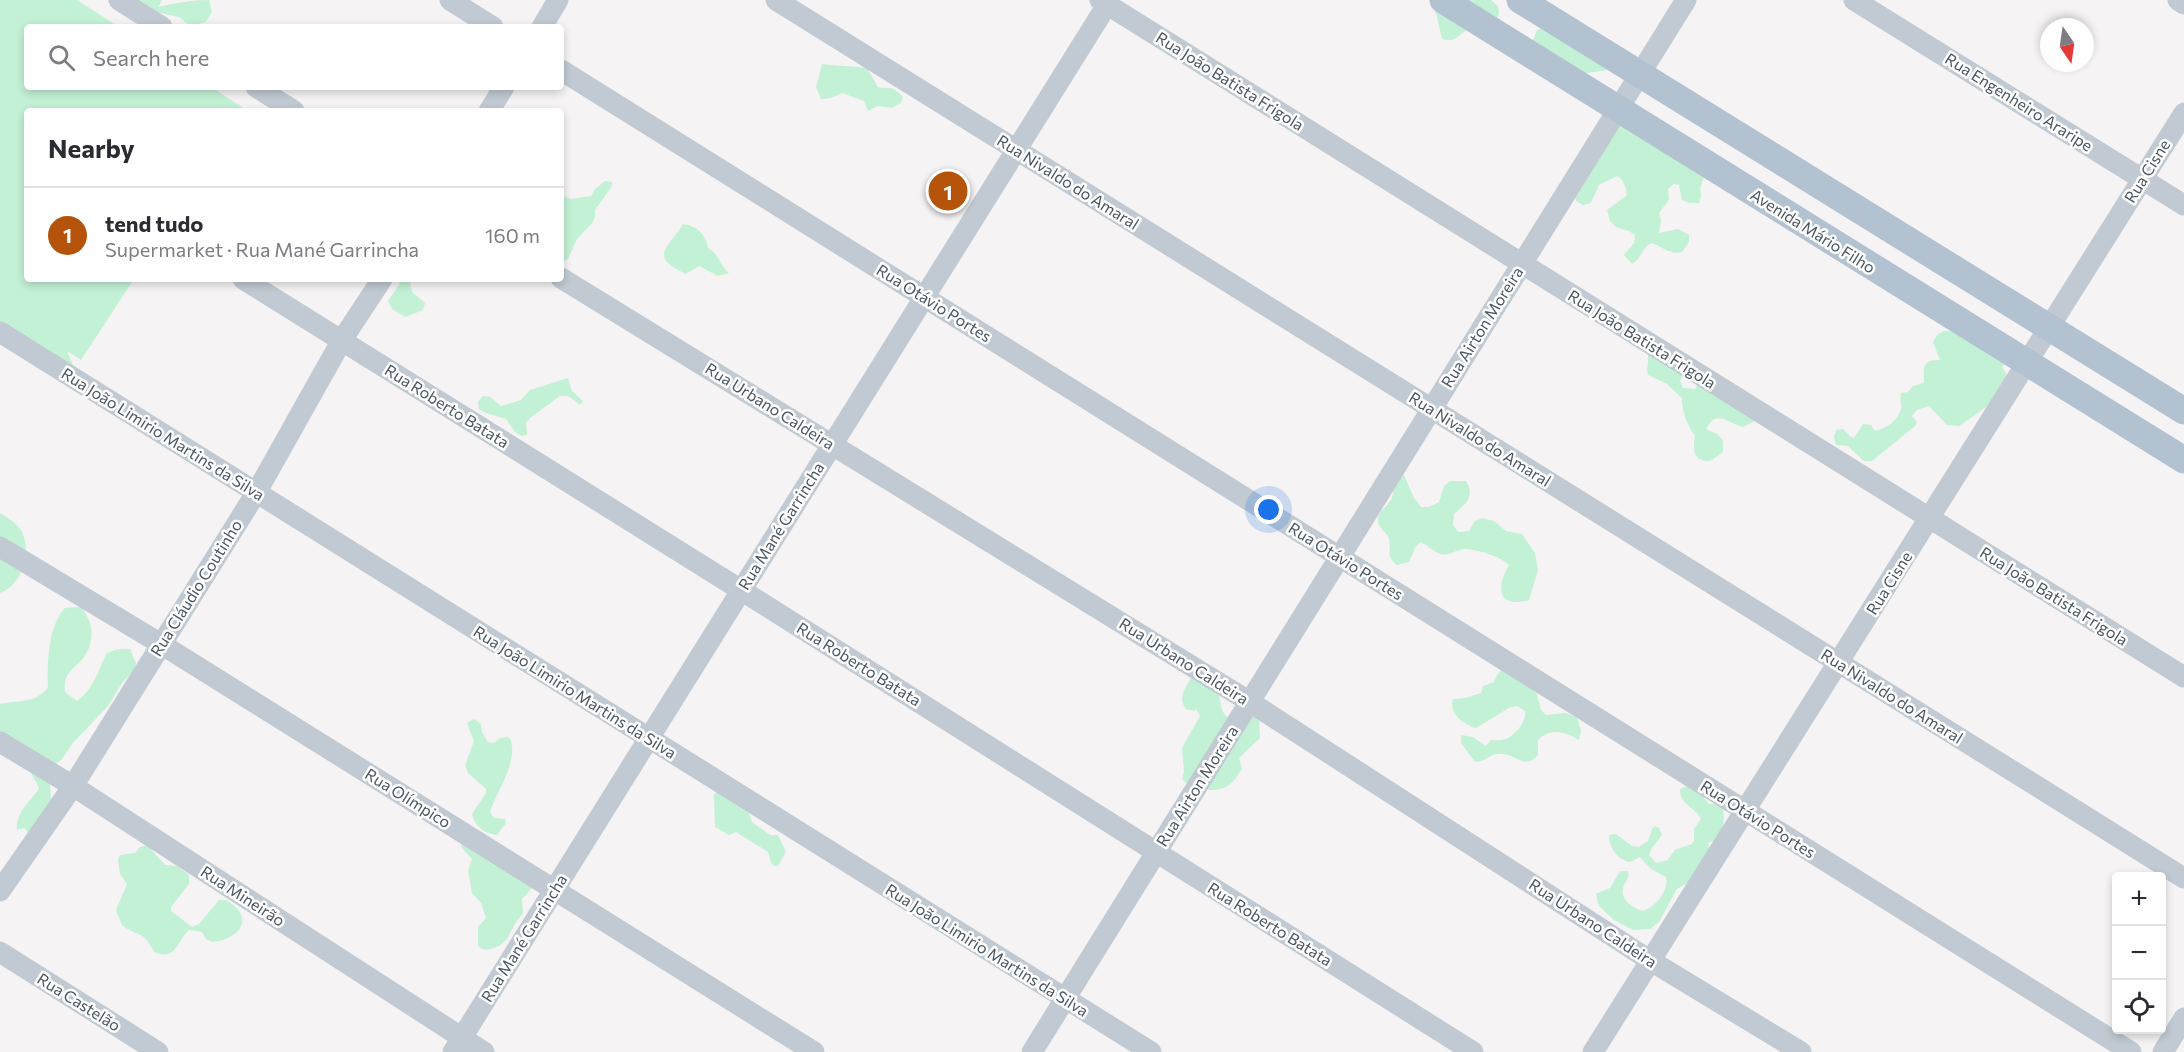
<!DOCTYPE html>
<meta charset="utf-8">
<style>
:root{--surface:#fff;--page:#f2f2f3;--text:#2b2b33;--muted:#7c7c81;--line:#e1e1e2;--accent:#b45309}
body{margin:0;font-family:Commissioner,sans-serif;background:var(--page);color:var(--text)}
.controls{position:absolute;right:18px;bottom:18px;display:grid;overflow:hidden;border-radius:6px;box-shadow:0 3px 9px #0003}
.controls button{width:54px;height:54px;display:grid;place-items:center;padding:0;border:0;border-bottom:2px solid var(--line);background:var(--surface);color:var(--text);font:30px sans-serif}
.compass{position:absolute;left:2040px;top:18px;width:54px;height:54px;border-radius:50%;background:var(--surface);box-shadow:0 3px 9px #0003;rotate:167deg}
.you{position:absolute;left:1269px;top:510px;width:21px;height:21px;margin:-15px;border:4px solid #fff;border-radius:50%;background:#1a73e8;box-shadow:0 0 0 9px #1a73e833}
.badge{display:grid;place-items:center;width:39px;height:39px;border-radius:50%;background:var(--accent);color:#fff;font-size:20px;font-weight:700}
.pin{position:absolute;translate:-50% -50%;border:3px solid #fff;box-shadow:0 2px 6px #0006}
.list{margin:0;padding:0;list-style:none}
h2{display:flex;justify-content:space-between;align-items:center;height:78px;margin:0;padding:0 24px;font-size:26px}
h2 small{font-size:20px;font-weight:400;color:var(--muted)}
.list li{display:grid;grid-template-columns:39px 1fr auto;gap:18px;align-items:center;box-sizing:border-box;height:96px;padding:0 24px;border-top:2px solid var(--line)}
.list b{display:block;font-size:22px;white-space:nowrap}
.list p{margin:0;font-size:20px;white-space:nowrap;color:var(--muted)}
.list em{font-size:20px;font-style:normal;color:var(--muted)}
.icon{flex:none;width:33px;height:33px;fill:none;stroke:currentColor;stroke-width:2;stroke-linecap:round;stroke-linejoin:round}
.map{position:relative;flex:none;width:2184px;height:1052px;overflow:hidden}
.search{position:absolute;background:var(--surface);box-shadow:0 3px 9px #0003;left:24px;top:24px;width:540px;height:66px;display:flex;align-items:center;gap:15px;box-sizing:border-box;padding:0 21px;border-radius:6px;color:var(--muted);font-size:22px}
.panel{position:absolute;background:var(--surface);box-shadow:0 3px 9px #0003;left:24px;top:108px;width:540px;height:174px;border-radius:6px}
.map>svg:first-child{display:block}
</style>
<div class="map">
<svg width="2184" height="1052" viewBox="0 0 2184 1052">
<rect width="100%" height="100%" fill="#f5f3f3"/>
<!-- green -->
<path fill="#c3f1d5" d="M0 0H77L119 27H27V87H211L245 109 243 111H27V279H134L81 360 67 351 73 365 61 367 0 331Z
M138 0H162L158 7C176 3 191 0 209 0L212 12 206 22 190 26 179 17 146 10Z
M1433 0H1491L1498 6 1499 14 1495 21C1486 24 1477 25 1469 29 1457 34 1459 43 1442 39Z
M1545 28 1609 65 1607 70 1587 73 1530 48 1537 30Z
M822 64C837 66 851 66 867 68L878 87C891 90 891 84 903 97L901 103 892 108 878 106 868 111 864 101 842 93 831 98 821 99 816 87Z
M1618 124 1704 177 1700 188 1701 196 1699 203H1689L1682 200 1679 185 1674 184 1668 189 1669 200 1659 213 1661 221 1659 233 1678 229 1689 235V242L1682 252C1669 255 1663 247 1652 243 1642 246 1642 259 1632 264L1624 255 1634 243 1635 235 1629 231 1616 227 1610 221 1607 210 1626 196C1628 190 1623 179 1617 176L1599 185 1591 203 1583 205 1576 201 1575 197Z
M605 181 612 182V186L595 210V217L592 223 577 239 568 259 561 262V198L563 196 571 199 591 196 595 189Z
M683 224C697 226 706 234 708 248 718 252 720 266 729 273L718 276 699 266 686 274C646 256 670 247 683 224Z
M400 279H413L410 284 412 292 425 303 423 310 405 317 392 309 388 301 399 285Z
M1944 331H1952L1972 342 1974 345 1981 344 2004 364 2002 367 2006 373 2008 381 1998 388 1996 400 1959 426 1947 425 1929 406 1917 410 1912 416 1917 422 1915 426 1872 461H1864L1848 446 1836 445 1834 437 1836 430 1843 429 1851 437 1854 438 1863 424 1871 425 1875 431C1886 428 1898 421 1901 409 1902 403 1899 399 1901 393L1908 392 1913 386 1924 383C1924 367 1921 360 1940 360L1933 342 1937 335Z
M1650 352 1684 374 1680 381 1683 388 1695 389 1699 382 1757 420 1743 427C1728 424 1717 408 1706 429L1717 434 1723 440V452L1710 461C1692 462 1693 449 1695 435 1688 428 1681 408 1682 398L1667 384 1648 375C1646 369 1649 363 1648 356Z
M568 378 572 391 583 401 580 405 568 396H560L530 418 526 423 527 435 521 436 515 432 506 419 486 413 479 409 478 402 483 396 490 397 501 406 521 400 530 390Z
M1400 474 1404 475 1414 498 1421 507H1429L1439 502 1444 486 1450 481H1466C1476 497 1465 504 1454 514L1453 525 1458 532 1469 531 1475 521 1482 518 1494 521 1506 531 1522 534 1535 553 1538 570 1529 600C1497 609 1496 587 1509 565 1500 556 1476 549 1464 549 1456 550 1449 556 1441 554 1433 552 1428 545 1420 542L1415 548 1409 562 1397 565C1385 556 1392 551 1389 539 1387 532 1377 528 1378 519 1378 512 1387 506 1391 500 1394 494 1392 492 1393 486 1393 482 1398 477 1400 474Z
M0 513C8 518 17 523 22 532 32 553 22 585 0 593Z
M81 607C92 620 95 637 87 652 79 669 63 667 65 692L77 701C94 689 98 670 107 653 116 649 121 648 130 649L136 663 134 671 122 683 108 706 72 744 62 759 56 764 50 783 51 799 30 834 24 828 17 830C15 812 31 802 39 788L31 773 30 764 0 742V704C18 700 34 704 48 688 47 665 48 625 65 608Z
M1502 669 1536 691 1541 710 1546 715 1565 713 1577 717 1581 731 1579 740C1565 732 1551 727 1538 740V755C1526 770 1516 755 1503 754 1491 752 1486 762 1475 762L1461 743V735L1473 737 1486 746 1491 740C1496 740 1501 741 1506 739 1516 735 1527 720 1525 711L1517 706 1509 708 1476 728C1464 725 1448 713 1453 699L1465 698 1481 693 1483 686 1494 682 1497 675Z
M1192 675 1218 693C1222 702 1219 712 1229 718L1236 714 1259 717 1260 738 1239 758 1242 769C1238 774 1235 781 1229 785 1217 794 1192 790 1182 779L1184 772 1182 748 1200 716 1196 709 1194 711 1186 709C1176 695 1188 687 1192 675Z
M474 719 481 724 482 732 488 742 494 743 500 738 509 737C521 758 496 792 490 812L494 818 505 819 506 823 497 835C485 834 474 826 472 814L486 793V789L468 773 465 765 474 741 467 723Z
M1688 786 1699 791 1709 804H1717L1723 808C1725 821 1723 839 1708 843L1710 850 1692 880 1677 889 1659 922 1650 929 1633 930 1614 920 1599 906 1596 894 1610 888 1620 871H1628C1630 880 1624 881 1623 889 1620 900 1634 908 1642 911 1655 908 1669 891 1666 877L1651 869 1640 857 1630 862C1617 860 1609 847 1609 835L1616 834 1632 846 1639 847 1648 841 1652 829 1655 826 1659 828 1662 835 1652 848 1649 855 1656 863 1668 860 1675 850 1692 844 1694 841V829L1701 819C1695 806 1680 806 1680 789Z
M717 792 747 808 752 822 770 835H778L786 852 778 866H774L771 863 768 852 736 832 729 835 715 827 714 795Z
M462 843 534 886 522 899 523 914C506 930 514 945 485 950L478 946V927L486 918 481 903 472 893 468 870 472 859 461 847Z
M147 845 165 865 177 866 189 875V884L171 907V911L192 927 199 924 219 900H226C256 917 240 939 213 942L206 939 202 932 189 930C176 942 177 961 154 952 143 929 139 938 122 925L116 910 127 884 120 874 118 859 120 855 135 853 140 847Z"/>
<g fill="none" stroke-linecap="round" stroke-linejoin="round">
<!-- minor -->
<path stroke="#c1cad2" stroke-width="21" d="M119 0 162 27
M450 0 493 27
M776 0 2184 878
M1100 0 2184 677
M1854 0 2184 205
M2178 0 2184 4
M542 27 558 0
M561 70 2131 1052
M256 87 294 111
M489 111 504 87
M561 278 1250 702 1651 961 1801 1052
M243 279 741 590 1473 1052
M0 332 1151 1052
M0 547 161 644 814 1052
M0 742 73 786 484 1052
M0 891 73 786 256 493 342 340 382 279
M0 952 158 1052
M453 1052 1110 0
M1032 1052 1686 0
M1593 1052 2184 113
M2163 1052 2184 1018"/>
<!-- major -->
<path stroke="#b3c2d1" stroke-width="27" d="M1443 0 2184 460
M1520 0 2184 411"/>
</g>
<g text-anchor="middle" stroke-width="5" stroke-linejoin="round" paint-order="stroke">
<!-- street labels -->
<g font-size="16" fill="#4a5661" stroke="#fff">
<text transform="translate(1230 81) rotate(32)" y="6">Rua João Batista Frigola</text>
<text transform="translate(2019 102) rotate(32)" y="6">Rua Engenheiro Araripe</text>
<text transform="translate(2147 171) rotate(-58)" y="6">Rua Cisne</text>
<text transform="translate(1068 182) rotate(32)" y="6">Rua Nivaldo do Amaral</text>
<text transform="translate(1813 231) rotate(32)" y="6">Avenida Mário Filho</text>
<text transform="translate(934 303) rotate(32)" y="6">Rua Otávio Portes</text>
<text transform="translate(1482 327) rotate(-58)" y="6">Rua Airton Moreira</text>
<text transform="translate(1642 339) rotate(32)" y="6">Rua João Batista Frigola</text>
<text transform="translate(447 406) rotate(32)" y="6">Rua Roberto Batata</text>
<text transform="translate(770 406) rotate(32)" y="6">Rua Urbano Caldeira</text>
<text transform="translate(163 434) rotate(32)" y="6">Rua João Limirio Martins da Silva</text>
<text transform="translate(1480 439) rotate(32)" y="6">Rua Nivaldo do Amaral</text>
<text transform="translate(781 526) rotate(-58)" y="6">Rua Mané Garrincha</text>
<text transform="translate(1346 561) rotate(32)" y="6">Rua Otávio Portes</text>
<text transform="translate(1889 583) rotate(-58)" y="6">Rua Cisne</text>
<text transform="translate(196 588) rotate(-58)" y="6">Rua Cláudio Coutinho</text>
<text transform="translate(2054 596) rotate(32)" y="6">Rua João Batista Frigola</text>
<text transform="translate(1184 661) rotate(32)" y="6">Rua Urbano Caldeira</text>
<text transform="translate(859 664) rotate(32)" y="6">Rua Roberto Batata</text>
<text transform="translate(575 692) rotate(32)" y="6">Rua João Limirio Martins da Silva</text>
<text transform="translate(1892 696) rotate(32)" y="6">Rua Nivaldo do Amaral</text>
<text transform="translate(1197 786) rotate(-58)" y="6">Rua Airton Moreira</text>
<text transform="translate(408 798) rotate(32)" y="6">Rua Olímpico</text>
<text transform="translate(1758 819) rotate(32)" y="6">Rua Otávio Portes</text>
<text transform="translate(243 896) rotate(33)" y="6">Rua Mineirão</text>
<text transform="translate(1593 923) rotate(33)" y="6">Rua Urbano Caldeira</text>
<text transform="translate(1270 924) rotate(32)" y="6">Rua Roberto Batata</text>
<text transform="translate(524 938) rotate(-58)" y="6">Rua Mané Garrincha</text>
<text transform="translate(987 950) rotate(32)" y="6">Rua João Limirio Martins da Silva</text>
<text transform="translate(79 1002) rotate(32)" y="6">Rua Castelão</text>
</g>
</g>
</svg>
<div class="controls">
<button>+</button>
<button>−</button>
<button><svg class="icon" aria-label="locate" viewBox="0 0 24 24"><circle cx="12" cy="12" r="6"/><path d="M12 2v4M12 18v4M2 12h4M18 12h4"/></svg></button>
</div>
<svg class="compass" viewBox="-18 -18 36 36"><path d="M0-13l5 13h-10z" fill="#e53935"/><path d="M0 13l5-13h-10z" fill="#7c7c81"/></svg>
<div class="you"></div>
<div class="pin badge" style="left:948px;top:191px">1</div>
<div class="search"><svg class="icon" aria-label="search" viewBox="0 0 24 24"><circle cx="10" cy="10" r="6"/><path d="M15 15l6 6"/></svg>Search here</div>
<section class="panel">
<h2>Nearby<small></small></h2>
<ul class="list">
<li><span class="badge">1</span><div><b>tend tudo</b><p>Supermarket · Rua Mané Garrincha</p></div><em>160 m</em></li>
</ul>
</section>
</div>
